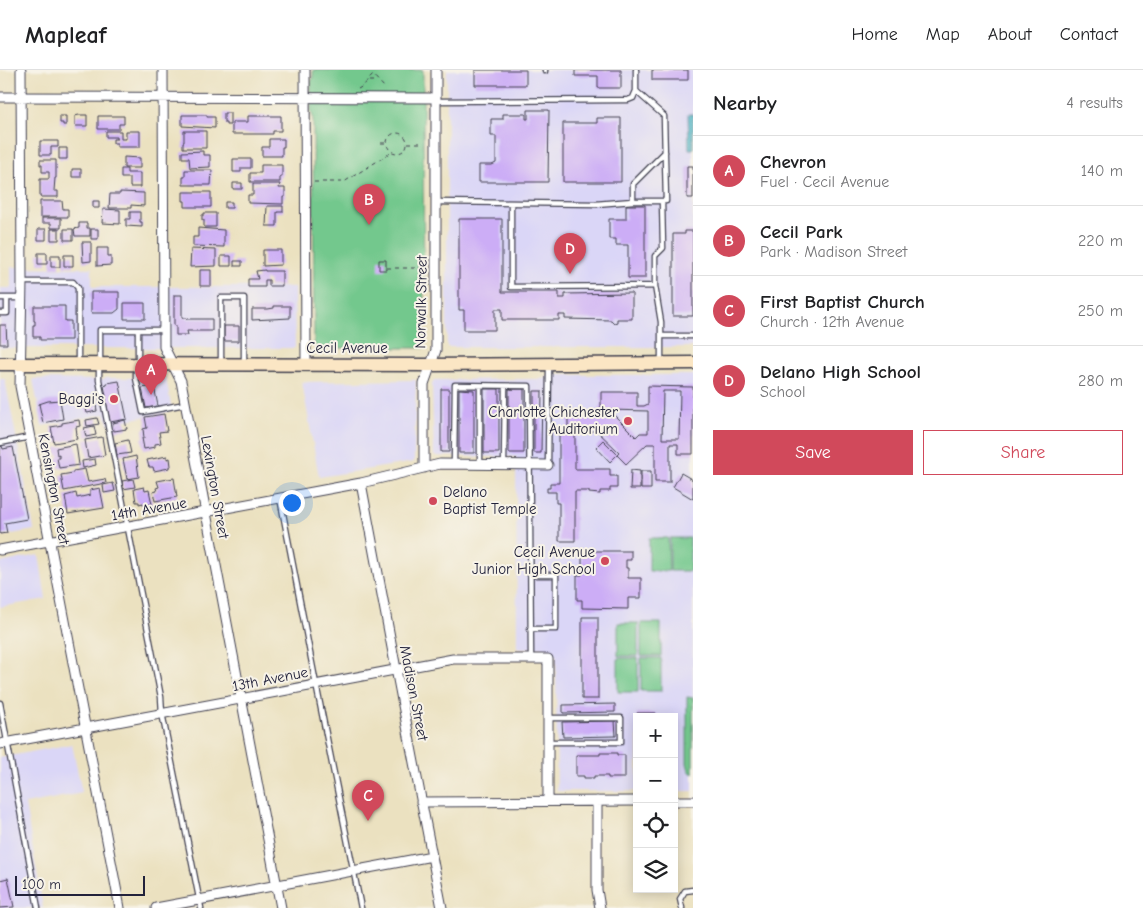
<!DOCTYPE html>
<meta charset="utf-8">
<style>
:root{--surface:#fff;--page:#f6f6f6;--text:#202124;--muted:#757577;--line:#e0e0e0;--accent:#d1495b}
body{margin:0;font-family:"Comic Neue",sans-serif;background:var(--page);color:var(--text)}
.controls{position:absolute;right:15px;bottom:15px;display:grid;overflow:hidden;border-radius:0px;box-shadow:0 2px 12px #0003}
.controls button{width:45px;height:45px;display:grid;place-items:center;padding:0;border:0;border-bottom:1px solid var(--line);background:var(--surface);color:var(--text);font:25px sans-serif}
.scale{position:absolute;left:15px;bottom:12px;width:130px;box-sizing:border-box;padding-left:5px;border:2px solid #22223b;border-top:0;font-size:14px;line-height:18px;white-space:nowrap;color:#22223b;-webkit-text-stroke:4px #f7f3e8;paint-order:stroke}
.you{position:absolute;left:291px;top:432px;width:18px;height:18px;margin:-12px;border:4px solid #fff;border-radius:50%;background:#1a73e8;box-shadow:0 0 0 8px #1a73e833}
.badge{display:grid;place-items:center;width:32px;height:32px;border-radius:50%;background:var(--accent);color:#fff;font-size:16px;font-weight:700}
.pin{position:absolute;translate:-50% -41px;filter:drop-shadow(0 1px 2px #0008)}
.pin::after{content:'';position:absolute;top:26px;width:18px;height:15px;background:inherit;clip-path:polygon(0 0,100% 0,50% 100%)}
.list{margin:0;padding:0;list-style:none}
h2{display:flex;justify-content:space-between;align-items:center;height:65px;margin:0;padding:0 20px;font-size:21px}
h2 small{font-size:16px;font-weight:400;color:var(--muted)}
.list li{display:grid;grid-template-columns:32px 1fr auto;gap:15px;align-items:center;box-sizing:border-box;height:70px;padding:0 20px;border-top:1px solid var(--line)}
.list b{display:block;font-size:19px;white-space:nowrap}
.list p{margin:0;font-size:16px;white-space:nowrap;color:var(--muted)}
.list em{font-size:16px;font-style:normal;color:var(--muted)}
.actions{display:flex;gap:10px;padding:15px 20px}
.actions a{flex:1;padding:11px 0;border:1px solid var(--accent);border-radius:0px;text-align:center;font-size:18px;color:var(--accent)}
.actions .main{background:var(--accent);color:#fff}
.icon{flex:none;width:28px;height:28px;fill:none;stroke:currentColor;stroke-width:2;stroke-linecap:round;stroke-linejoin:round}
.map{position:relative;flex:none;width:693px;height:838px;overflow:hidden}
header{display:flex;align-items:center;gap:30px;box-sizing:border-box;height:70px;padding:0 25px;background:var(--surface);border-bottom:1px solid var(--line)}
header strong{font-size:24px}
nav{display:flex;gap:28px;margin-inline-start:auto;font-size:18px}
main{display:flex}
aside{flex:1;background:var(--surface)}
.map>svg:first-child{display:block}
</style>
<header>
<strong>Mapleaf</strong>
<nav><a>Home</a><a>Map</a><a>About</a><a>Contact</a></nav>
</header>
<main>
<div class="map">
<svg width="693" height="838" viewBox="0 0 693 838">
<rect width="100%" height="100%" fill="#f7f3e8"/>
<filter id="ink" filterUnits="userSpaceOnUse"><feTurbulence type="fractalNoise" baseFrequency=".02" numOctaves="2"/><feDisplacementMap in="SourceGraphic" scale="10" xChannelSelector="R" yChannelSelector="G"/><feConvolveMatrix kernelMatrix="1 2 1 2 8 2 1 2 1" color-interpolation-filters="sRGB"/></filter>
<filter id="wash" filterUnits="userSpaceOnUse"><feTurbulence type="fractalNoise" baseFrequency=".0096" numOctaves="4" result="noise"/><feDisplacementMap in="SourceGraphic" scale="20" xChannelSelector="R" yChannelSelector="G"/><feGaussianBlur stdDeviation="1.12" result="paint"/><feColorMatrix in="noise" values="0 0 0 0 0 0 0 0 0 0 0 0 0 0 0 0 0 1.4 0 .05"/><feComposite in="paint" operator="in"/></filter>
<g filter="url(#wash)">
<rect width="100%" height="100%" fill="#ebe1c0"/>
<!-- built -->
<path fill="#dad6f7" d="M447 0H693V277H447Z
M11 197 92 198V217H294L295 278H0V218H11Z
M554 305H693V721H674V647H637V721H557L556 586 552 581 545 578H517L516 387 434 386 432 314 434 310 540 309Z
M106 308H166L172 341 108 354 105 344 42 356 33 309 103 310Z
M0 309H5L34 460 0 466Z
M416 310 414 392 319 407 302 312Z
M39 485 46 529 0 537V493Z
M72 674 82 723 25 734 43 838H0V688Z"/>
<!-- green -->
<path fill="#73c88d" stroke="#4a7564" d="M313 0H423L424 278H318L314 275 313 47 311 42V12L313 8Z
M649 468H668L669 501H649Z
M670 468H690V501H670Z
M618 553H638V586H618Z
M641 553H661V586H641Z
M618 588H638V622H618Z
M641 588H661V621H641Z
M687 627 693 628V704C689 702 688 698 687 693Z"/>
<!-- water -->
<path fill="#4bb6c8" stroke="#366c82" d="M688 44H693V79H689Z"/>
<g id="blocks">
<!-- building -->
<path fill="#ccadf6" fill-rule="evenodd" d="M475 0H526V15H475Z
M575 0H621V18H598V6H575Z
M652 0H688V10H652Z
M528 40H549L548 112H479V95H492L496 93V66H491V49H503V44H526V49H528Z
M224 43H230V55H226V52H224Z
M79 45H87V56H75V46Z
M182 45H207V47H215V58L182 56Z
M60 46H66V55H63V53H60Z
M98 46H124V54H119V59H98Z
M248 46H281V61H273V64H232V52H248Z
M597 48H621V112H563V53H597Z
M106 61H121V69H126V61H140V77H117V73H113V69H117V67H106Z
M184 61H206V78H183V72H184Z
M269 69H284V77H282V86H262V77H269Z
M40 71H58V77H51V85H40Z
M59 78H67V89H59Z
M203 81V85H210V97L190 98 189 88H182V82Z
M124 87 140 88V98H124Z
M233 89H251V98H241V102H233Z
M40 90H56V108H55L54 121H58V127H40V109H49V102H42V95H40Z
M261 95H282V107H280V112H250V103H261Z
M687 96H693V128H687Z
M72 99H81V107H72Z
M121 99H127V103H140V117H130V108H121Z
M185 100H212L211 115H183V107H185Z
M233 113H242V119H233Z
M253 114H280L279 118H285V127H283V134L248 133V125H253Z
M120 122 144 123V136L131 135V138H109L110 124H120Z
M183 122H211V137H185V131H183Z
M40 131H62L63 139H68V147H40Z
M93 131H99V138H93Z
M225 132H232V138H225Z
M626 135H645V208H628V175H616V169H609V149H626Z
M267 136H283V142H277V156H266Z
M103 139 120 140V154L102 153Z
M130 142H140V152H142V157L126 156V149H130Z
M204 143H216V157H204V150H202V145H204Z
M42 148H61V158H51V153H42Z
M459 149H502V222H559V228H565V224L632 223V249H617V252L614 253 611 250 565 249V245H559V250H502V239H495V260H464V240H459Z
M79 153H87V158H90V166H75L74 159 79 158Z
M198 158 224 160V177L193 176V167H198Z
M38 159H46V170H38Z
M51 159H59V170H51Z
M64 159H73V170H64Z
M91 159H98V169H91Z
M685 161H693V246H673V164H685Z
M82 172H91V191L83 192Z
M97 178H108V186H111V195L97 196Z
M191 179 216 180V196L190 197Z
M263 180H281V195L263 196Z
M38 183H47V194H38Z
M51 185H60V197H51Z
M64 185H73V196H64Z
M221 186H231V196H221Z
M379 190H386V200H379Z
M234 191H242V196H234Z
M200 200H211V216H200Z
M265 200V201H282V216H269V210H265V217H248V209H258L256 201Z
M91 222H119V239L114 243H91Z
M174 225H182V248H187V249H212V261H187L188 265H176V256H174Z
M124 233H145V249H124Z
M34 236H65V251H71V270H40V267H33V255H35V251H34Z
M274 236H290V248L252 250V239H268L274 238Z
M0 255H6L7 274H0Z
M224 256H239V271H224Z
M119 311 127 349 110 352 105 326H106L104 316 107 315V313Z
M154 316 158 336 146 338 142 318Z
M648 316 693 317V384H678V374H670V412H655V374H647L626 394 617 385 610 392 596 377 603 370 617 384 619 382 595 359 590 363H575V399H610V406H617V418H610V421H600V424L589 423V421H575V471H559V433H556V422H547V418H550V413H559V359H568V344H587L591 347 601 337V322H637V336H644L648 334ZM663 321H680L679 369H662ZM609 340 648 341V363H640L636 367Z
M441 319H449V382H441Z
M459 319 474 320V383H459Z
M484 319H499V383H484Z
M509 319H524V383H509Z
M534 321H542L541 383H534Z
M89 328H95L97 341 87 343 84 330Z
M60 330 63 349 43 353 39 334 48 331Z
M164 344 167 361 159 362 161 373 155 374V377L144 379 142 368H144L143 359 147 358 145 347Z
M97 348 99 354 87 356 86 350Z
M79 350 80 356 76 357 77 365H76L77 369 54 373 51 357 62 355V353Z
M125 350 127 359 114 361 113 353Z
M94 356 96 365 86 367 84 358Z
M102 367 105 385 88 388 85 370Z
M128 370 131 383 117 385 115 373Z
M76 374 79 395 59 398 57 388H59V384L57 385 56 378Z
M2 376 3 379 13 377 27 449 5 453 7 463 0 464V377Z
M136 386 139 407 127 409 123 389Z
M167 386V389L170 388 171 396H169V398L154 401 153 397H149L147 390Z
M95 389 96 395 83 398 82 391Z
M85 399 88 412 105 409 106 413 64 421 61 405 73 403V401Z
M631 400 640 401V419H630Z
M641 401H651V419H641Z
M681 403 693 410V429L673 417Z
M174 408 177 427 155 431 153 422 157 421 156 418 159 417 157 411Z
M133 409 135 417 123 419 122 411Z
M113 413 115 421 104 423 103 415Z
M144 417 145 421 149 420 152 434 144 435 143 433 139 434V432H136L134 419Z
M100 418 104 438 68 444 65 426 76 423 77 428 90 425V420Z
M582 481H631V490H626V498H628V508H641V528H628V539L582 538V530H577V505H582Z
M582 547H598V629H582Z
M615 634V642L563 643V635Z
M637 643H656V647H637Z
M615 651 616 666 563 667 562 652Z
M674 681H677V699H674Z
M600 683H617V685H625V708H608V706H594V708H584V706H576V685H600Z
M8 808 14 837 0 838V810Z"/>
</g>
</g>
<g filter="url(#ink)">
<use href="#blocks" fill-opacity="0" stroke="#403f4f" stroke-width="1"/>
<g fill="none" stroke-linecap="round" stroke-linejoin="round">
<defs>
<path id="service" d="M545 1V0
M436 31 628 30 633 28 636 21
M633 131V114L665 82
M436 132 596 134 633 131H666L664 46 636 21V0
M511 133V217L655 216
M22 212H73L78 218V293
M0 228H7V243H0
M7 228H21
M138 260H163
M661 266H693
M661 291V252L655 216V186L663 178 662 131
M100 293V260H138V293
M221 293V228H244V293
M136 295V308L143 342 185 334
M99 297V310L161 627 162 643 201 838
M480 316V395
M0 373 30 367
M454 394 455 315 529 316 531 589
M504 394 505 316
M548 395 549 296
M280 428 316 614 361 838
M530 505H556V559H530
M0 633 38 838
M548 648H621V672H548
M682 838 680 829 685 821 693 820"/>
<path id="minor" d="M21 0 22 212 20 316 120 838
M163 0 164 277 181 311 281 838
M305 0 306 294
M0 27 436 28
M424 398V314L436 280V0
M361 413 396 599 442 838
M0 480 361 413 440 394 548 395
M0 674 453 589H548V731
M597 731V820L600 838
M674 731H693
M421 732 637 731
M156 838 432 786"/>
<path id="secondary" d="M0 294 431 295 693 293"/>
</defs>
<!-- service casing -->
<use href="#service" stroke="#403f4f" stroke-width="7"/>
<!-- minor casing -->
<use href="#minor" stroke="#403f4f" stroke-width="11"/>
<!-- secondary casing -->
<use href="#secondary" stroke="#403f4f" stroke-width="15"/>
<!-- path -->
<path stroke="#403f4f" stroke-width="1" stroke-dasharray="4 4" stroke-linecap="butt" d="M369 11H377
M358 19 363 16 373 5 385 18
M387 73a10 10 0 1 1 20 0a10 10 0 1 1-20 0Z
M381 73H386
M408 73H423
M314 112H344L392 82
M387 198H424"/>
<!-- service -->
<use href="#service" stroke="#fff" stroke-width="4.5"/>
<!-- minor -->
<use href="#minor" stroke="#fff" stroke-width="9"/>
<!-- secondary -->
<use href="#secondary" stroke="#fbe6c4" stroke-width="12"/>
</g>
</g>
<!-- markers -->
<g fill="#d1495b" stroke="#f7f3e8" stroke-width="2">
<circle cx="114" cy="329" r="5"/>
<circle cx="628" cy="351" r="5"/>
<circle cx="433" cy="431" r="5"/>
<circle cx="605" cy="491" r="5"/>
</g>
<g text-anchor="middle" stroke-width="4" stroke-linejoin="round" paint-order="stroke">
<!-- street labels -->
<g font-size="15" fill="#22223b" stroke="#f7f3e8">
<text transform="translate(421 232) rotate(-89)" y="5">Norwalk Street</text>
<text x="347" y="283">Cecil Avenue</text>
<text transform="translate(215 417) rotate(80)" y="5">Lexington Street</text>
<text transform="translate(54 419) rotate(79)" y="5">Kensington Street</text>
<text transform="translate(149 439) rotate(-10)" y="5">14th Avenue</text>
<text transform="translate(270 609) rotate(-11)" y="5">13th Avenue</text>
<text transform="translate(414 623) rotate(79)" y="5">Madison Street</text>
</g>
<!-- poi labels -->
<g font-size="15" fill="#22223b" stroke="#f7f3e8" text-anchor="end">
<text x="104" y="334">Baggi's</text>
<text x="618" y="347">Charlotte Chichester<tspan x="618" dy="17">Auditorium</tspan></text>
<text x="443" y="427" text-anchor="start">Delano<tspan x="443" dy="17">Baptist Temple</tspan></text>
<text x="595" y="487">Cecil Avenue<tspan x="595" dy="17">Junior High School</tspan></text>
</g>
</g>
</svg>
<div class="controls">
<button>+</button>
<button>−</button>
<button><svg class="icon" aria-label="locate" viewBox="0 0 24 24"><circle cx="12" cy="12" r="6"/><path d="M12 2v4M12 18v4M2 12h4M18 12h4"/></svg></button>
<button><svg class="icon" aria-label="layers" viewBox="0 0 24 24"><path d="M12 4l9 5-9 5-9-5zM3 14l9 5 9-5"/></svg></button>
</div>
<div class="scale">100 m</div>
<div class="you"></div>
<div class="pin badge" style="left:151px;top:325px">A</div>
<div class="pin badge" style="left:369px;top:155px">B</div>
<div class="pin badge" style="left:368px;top:751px">C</div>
<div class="pin badge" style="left:570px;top:204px">D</div>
</div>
<aside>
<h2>Nearby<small>4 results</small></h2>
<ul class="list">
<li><span class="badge">A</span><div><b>Chevron</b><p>Fuel · Cecil Avenue</p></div><em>140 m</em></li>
<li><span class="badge">B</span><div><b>Cecil Park</b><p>Park · Madison Street</p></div><em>220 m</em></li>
<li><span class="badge">C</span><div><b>First Baptist Church</b><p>Church · 12th Avenue</p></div><em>250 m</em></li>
<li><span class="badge">D</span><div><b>Delano High School</b><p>School</p></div><em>280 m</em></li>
</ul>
<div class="actions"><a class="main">Save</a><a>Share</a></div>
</aside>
</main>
